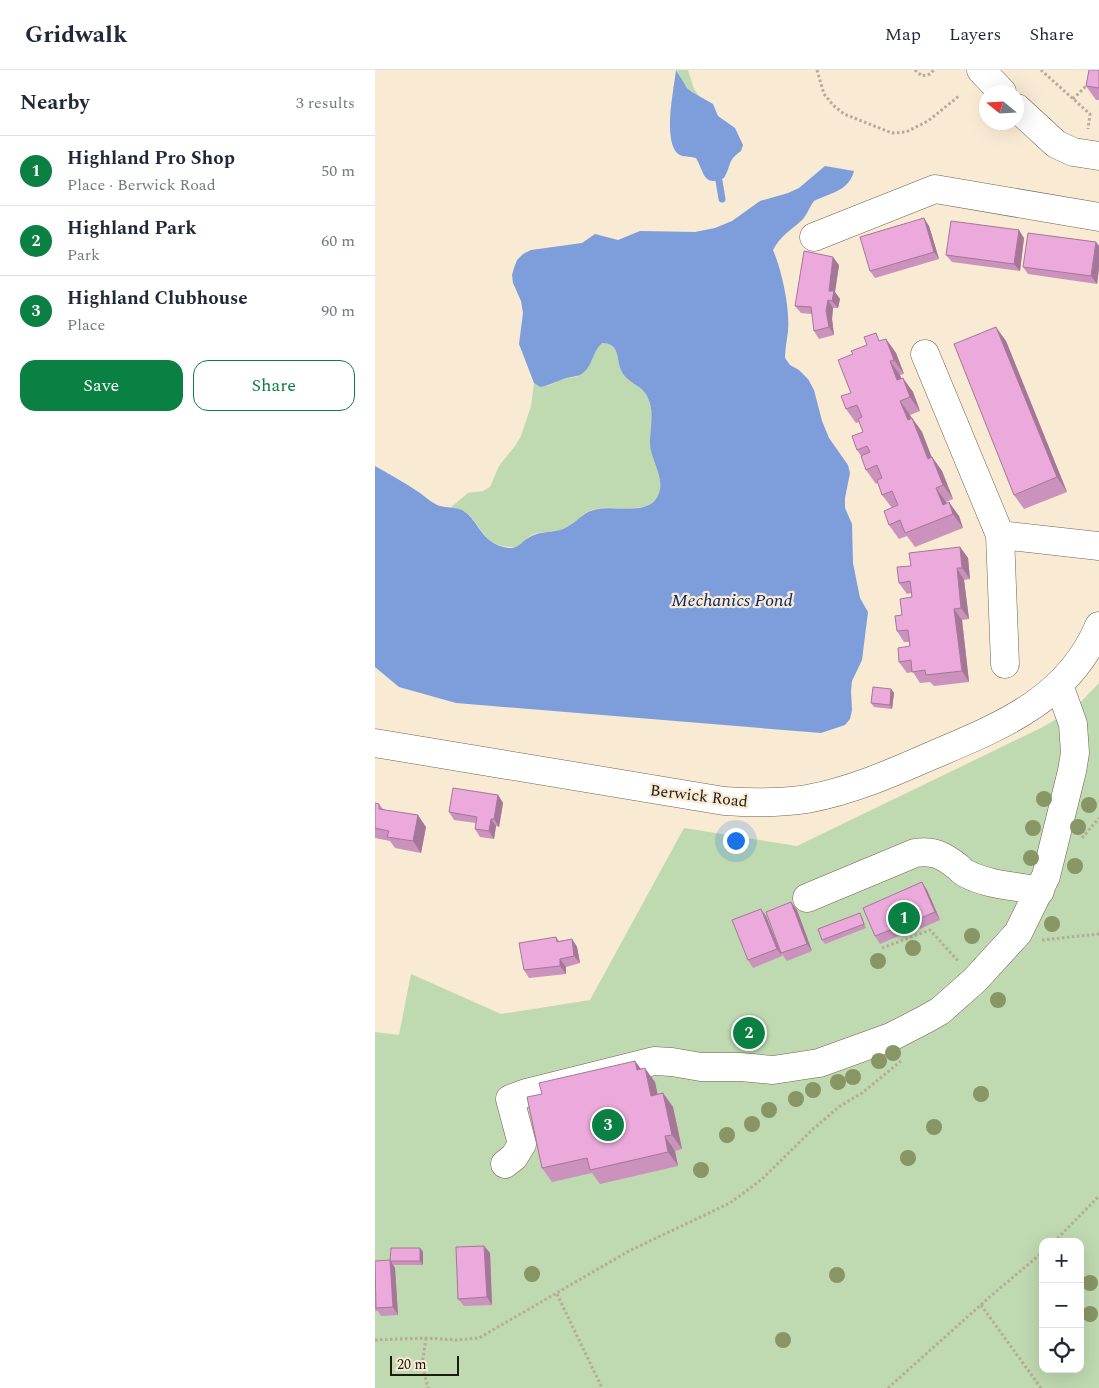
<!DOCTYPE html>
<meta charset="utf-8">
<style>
:root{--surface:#fff;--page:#f6f6f7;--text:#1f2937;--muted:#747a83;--line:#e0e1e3;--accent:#0b8043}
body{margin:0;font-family:Spectral,serif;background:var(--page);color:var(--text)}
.controls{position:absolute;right:15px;bottom:15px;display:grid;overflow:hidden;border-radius:10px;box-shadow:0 5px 20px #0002}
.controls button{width:45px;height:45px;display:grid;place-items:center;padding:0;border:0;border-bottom:1px solid var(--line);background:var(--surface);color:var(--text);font:25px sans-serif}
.compass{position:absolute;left:604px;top:15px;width:45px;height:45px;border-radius:50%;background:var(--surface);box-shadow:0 5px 20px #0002;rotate:288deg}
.scale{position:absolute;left:15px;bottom:12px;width:69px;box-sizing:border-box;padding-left:5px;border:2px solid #1e1911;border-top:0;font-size:14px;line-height:18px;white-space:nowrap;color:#1e1911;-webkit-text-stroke:4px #f8ead3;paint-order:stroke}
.you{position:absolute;left:360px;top:770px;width:18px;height:18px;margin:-12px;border:4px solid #fff;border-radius:50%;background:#1a73e8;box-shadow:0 0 0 8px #1a73e833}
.badge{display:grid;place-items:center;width:32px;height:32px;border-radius:50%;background:var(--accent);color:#fff;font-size:16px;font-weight:700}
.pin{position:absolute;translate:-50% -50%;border:2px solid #fff;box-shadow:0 1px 5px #0006}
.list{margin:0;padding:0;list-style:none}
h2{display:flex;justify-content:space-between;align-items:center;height:65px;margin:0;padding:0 20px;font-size:21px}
h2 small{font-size:16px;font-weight:400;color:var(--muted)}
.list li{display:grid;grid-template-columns:32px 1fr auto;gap:15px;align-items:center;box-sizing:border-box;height:70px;padding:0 20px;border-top:1px solid var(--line)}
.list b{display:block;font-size:19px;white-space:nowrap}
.list p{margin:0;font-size:16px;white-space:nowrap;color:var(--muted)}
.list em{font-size:16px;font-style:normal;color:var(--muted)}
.actions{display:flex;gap:10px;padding:15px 20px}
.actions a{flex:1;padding:11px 0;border:1px solid var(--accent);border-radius:15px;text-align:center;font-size:18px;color:var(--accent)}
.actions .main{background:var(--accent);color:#fff}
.icon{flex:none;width:28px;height:28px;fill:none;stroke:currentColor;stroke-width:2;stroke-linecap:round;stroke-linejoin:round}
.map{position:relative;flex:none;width:724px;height:1318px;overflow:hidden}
header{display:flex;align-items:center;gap:30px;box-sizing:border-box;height:70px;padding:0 25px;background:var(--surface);border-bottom:1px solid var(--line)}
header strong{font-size:24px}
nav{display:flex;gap:28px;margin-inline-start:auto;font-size:18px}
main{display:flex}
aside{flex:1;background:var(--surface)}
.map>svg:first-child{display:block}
</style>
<header>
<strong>Gridwalk</strong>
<nav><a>Map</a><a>Layers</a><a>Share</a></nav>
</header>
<main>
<aside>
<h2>Nearby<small>3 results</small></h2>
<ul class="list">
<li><span class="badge">1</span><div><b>Highland Pro Shop</b><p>Place · Berwick Road</p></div><em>50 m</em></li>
<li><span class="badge">2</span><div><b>Highland Park</b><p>Park</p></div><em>60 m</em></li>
<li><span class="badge">3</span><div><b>Highland Clubhouse</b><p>Place</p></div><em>90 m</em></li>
</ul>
<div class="actions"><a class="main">Save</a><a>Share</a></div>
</aside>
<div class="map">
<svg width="724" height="1318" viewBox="0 0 724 1318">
<rect width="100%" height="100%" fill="#f8ead3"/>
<!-- green -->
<path fill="#bfd9b0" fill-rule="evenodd" d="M302 0H313L319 19 324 26C312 20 307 12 302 0Z
M227 273C245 273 241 288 246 300 251 313 266 314 272 326 281 344 274 355 275 371 276 390 294 411 281 429 267 447 232 431 212 442 204 447 197 456 188 459 177 464 164 460 155 466 148 471 146 478 136 477 106 477 106 449 87 440 83 439 79 438 75 438L93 423 108 421 115 417 124 396 140 376 146 366 156 336 159 313 165 317 175 315 189 308 201 307 215 293 222 278Z
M724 613V1318H0V962L24 965 36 904 126 944 215 930 309 758 422 776 666 658 699 639ZM668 1172H705V1299H668Z"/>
<!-- water -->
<path fill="#7d9ddb" d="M301 0 312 18 317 22 338 34 343 46 360 58 368 75 366 81C352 91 357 94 349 108 328 118 329 101 321 88 314 86 307 88 302 83 288 68 299 19 301 0Z
M450 96 479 101C474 121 455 123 439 131 434 137 432 146 426 151 414 162 406 165 398 180 407 201 415 238 413 261 412 270 410 279 410 288L415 295 424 300 433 309 439 320 447 351 454 368 473 395 475 403 470 428V438L477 454 478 493 485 528 493 542 487 590 477 611 476 621 477 640 475 649 470 655 446 663 81 633 24 617 0 597V396C14 404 29 412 42 421 50 426 56 433 65 436 72 438 80 437 87 440 102 448 105 469 125 476 145 483 145 470 159 465 168 461 178 463 188 459 198 455 204 447 213 442 233 432 268 447 281 429 294 410 274 390 275 371 275 355 280 341 272 326 266 314 251 313 246 300 241 288 245 273 227 273 220 280 219 286 215 294 207 309 200 305 188 309 180 312 173 316 165 317L159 313 144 274 148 243 146 231 138 213 137 205 139 198 142 190 148 184 156 180 207 173 220 164 243 170 265 161 320 162 340 158 357 151 385 131 413 123 424 118Z"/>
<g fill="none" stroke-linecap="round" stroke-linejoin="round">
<!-- stream -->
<path stroke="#7d9ddb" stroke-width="7" d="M344 111 347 129"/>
<defs>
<path id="minor" d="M606 0 627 22
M642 38 681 74 698 82 724 86
M439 167 560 119 724 147
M550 284 625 465 630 594
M625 465 724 476
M0 673 349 731C377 733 405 733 432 729 476 721 517 703 558 685 626 656 693 630 724 556
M432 828 540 783C559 780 569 786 583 797 586 800 589 803 592 804 613 815 641 816 665 821
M130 1094 139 1087 147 1074 135 1029 151 1023 279 991 297 992 326 997H366L398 1000 444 993 516 967 549 950 565 941 600 910 643 863 671 806 697 701 700 683 698 654 684 615"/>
</defs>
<!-- minor casing -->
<use href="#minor" stroke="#6f634f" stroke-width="29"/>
<!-- path -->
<path stroke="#b6ab98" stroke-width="3" stroke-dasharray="2.5 2.5" stroke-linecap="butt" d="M442 0 449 24 458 35 469 44 517 63 531 62 553 51 584 26
M540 0 547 6 555 4 559 0
M666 0 715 44 713 59
M698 29 714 13
M707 768 724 748
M667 870 724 864
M507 878 555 860 583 891
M679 1172 724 1126
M182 1224 227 1318
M606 1235 666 1318
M51 1268 47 1295 53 1318
M0 1270 51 1268 81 1270 104 1268 254 1181 355 1133 386 1110 437 1060 465 1036 487 1023 526 991
M513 1318 618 1224 668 1182"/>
<!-- minor -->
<use href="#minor" stroke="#fff" stroke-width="28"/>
</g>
<!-- trees -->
<g fill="#889564">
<circle cx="669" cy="729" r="8"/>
<circle cx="714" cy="735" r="8"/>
<circle cx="703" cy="757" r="8"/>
<circle cx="658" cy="758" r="8"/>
<circle cx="656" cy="788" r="8"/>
<circle cx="700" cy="796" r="8"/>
<circle cx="677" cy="854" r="8"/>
<circle cx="597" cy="866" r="8"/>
<circle cx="538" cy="878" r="8"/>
<circle cx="503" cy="891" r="8"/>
<circle cx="623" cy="930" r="8"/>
<circle cx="518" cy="983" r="8"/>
<circle cx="504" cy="991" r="8"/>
<circle cx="478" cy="1007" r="8"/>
<circle cx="463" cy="1012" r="8"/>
<circle cx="438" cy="1020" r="8"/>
<circle cx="606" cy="1024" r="8"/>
<circle cx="421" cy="1029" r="8"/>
<circle cx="394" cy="1040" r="8"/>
<circle cx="377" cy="1054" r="8"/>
<circle cx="559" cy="1057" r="8"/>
<circle cx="352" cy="1065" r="8"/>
<circle cx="533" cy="1088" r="8"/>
<circle cx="326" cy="1100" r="8"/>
<circle cx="157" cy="1204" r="8"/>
<circle cx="462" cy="1205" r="8"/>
<circle cx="715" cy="1213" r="8"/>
<circle cx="715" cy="1244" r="8"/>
<circle cx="408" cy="1270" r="8"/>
</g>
<!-- wall -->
<path fill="#ca92bc" d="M724 0V30H721L711 16Z
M554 156 564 189 500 208 495 201Z
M649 168 645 201 577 192 571 185Z
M721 172 724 176V198L722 214 653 204 648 197Z
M464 195 460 222 465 229 463 238H458L457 249 459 265 444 269 439 261 437 244 426 243 420 236Z
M511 269 521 283 529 304 525 305 526 308 538 322 545 341 535 345 537 348 547 362 556 387H557L567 401 578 429 571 432 584 446 588 458 540 477 532 466 524 469 514 455 517 438 507 425 503 413 501 414 491 400 486 386 482 380 488 362 484 352 481 353 471 339 476 323 478 284 492 275Z
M631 271 692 422 649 439 639 425Z
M585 477 593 488 595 509 589 510 594 549 587 550 594 612 559 616 555 612 545 613 538 602 532 603 524 592 535 576 534 572H529L522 561 527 545 537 527 536 523 532 524 524 513 536 496Z
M516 619 519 623 517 639 499 637 496 633Z
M123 725 128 733 124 757 121 756 119 769 105 767 100 759 101 753 79 750 74 742Z
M0 733 4 734 8 739 51 757 46 783 20 778 15 771 0 768Z
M552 820 565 850 545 859 540 853 523 860 526 865 505 874 500 866Z
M416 832 422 840 437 881 412 891 406 883Z
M485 843 487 847 491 858 450 874 447 870Z
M391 846 407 886 378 898 373 890Z
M181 867 184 871 197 869 202 877 205 893 191 897V904L154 908 149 900Z
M260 991 266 999 280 1012 282 1024 288 1023 298 1037 307 1079 300 1081 303 1096 225 1114 217 1103 177 1112 167 1098V1024Z
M109 1176 115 1183 117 1235 89 1236 83 1229Z
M45 1178 48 1182V1195H18L20 1198 23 1245 6 1246 3 1241H0V1191H15Z"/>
<!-- shaded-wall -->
<path fill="#a47799" d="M549 148 554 156 564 189 559 182Z
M644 160 649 168 645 201 639 194Z
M721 172 724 176V198L722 214 716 206Z
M458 187 464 195 460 222 465 229 463 238 457 231 454 221Z
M453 230 458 238 457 249 459 265 454 257 451 241Z
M621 257 631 271 692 422 682 407Z
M511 269 521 283 529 304 519 290Z
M515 291 525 305 532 324 522 310Z
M528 308 538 322 545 341 535 327Z
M525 331 535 345 543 364 533 350Z
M537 348 547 362 563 403 553 389Z
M557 387 567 401 578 429 568 415Z
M561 418 571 432 576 445 568 435Z
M574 432 584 446 588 458 578 444Z
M585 477 593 488 595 509 587 498Z
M582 498 589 510 594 549 586 538Z
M579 539 587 550 594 612 587 601Z
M516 619 519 623 517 639 515 635Z
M123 725 128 733 124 757 119 749Z
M43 745 51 757 46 783 38 771Z
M116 749 121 756 119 769 114 761Z
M547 812 552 820 565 850 560 842Z
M416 832 422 840 437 881 432 874Z
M386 839 391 846 407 886 402 879Z
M518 852 523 860 526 865 520 858Z
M197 869 202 877 205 893 199 886Z
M185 889 191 897V904L185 896Z
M260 991 270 1005 262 1000Z
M270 998 280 1012 286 1040 276 1026Z
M288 1023 298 1037 307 1079 297 1065Z
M290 1066 300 1081 303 1096 293 1082Z
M109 1176 115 1183 117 1235 112 1227Z
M45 1178 48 1182V1195L45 1191Z
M15 1190 20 1198 23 1245 18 1237Z"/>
<!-- building -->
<path fill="#ebaadb" stroke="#a47799" d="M714 0H724V18L711 16Z
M549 148 559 182 495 201 485 167Z
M576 151 644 160 639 194 571 185Z
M653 163 721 172 716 206 648 197Z
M429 181 458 187 454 221H459L457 231 453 230 451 241 454 257 439 261 436 237 420 236Z
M621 257 682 407 639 425 579 274Z
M501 263 504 271 511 269 519 290 515 291 522 310 528 308 535 327 525 331 533 350 537 348 553 389 557 387 568 415 561 418 568 435 574 432 578 444 530 463 525 450 514 455 509 441 523 435 517 421 507 425 502 410 507 408 502 395 491 400 486 386 495 382 492 376 482 380 477 366 488 362 483 349 487 347 482 335 471 339 466 326 476 323 463 290 478 284 476 281 492 275 489 267Z
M585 477 587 498H582L586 538 579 539 587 601 551 605 550 600 537 602 536 590 524 592 523 578 535 576 533 560 522 561 520 546 527 545 525 529 537 527 535 511 524 513 522 497 536 496 534 483Z
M498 617 516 619 515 635 496 633Z
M78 718 123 725 119 749H116L114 761 100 759 102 747 74 742Z
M0 733 4 734V739L43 745 38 771 12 767 14 761 0 758Z
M547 812 560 842 539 851 537 844 518 852 520 858 500 866 488 838Z
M416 832 432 874 406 883 391 842Z
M386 839 402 879 373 890 357 850Z
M485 843 489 854 447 870 443 859Z
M181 867 182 872 197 869 199 886 185 889V896L149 900 144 873Z
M260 991 262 1000 270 998 276 1026 288 1023 297 1065 290 1066 293 1082 215 1100 212 1088 167 1098 152 1027 167 1024 164 1013Z
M109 1176 112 1227 83 1229 81 1177Z
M16 1178H45V1191H15Z
M15 1190 18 1237 1 1238 0 1191Z"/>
<g text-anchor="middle" stroke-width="4.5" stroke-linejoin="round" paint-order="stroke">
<!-- street labels -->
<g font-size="16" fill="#1e1911" stroke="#f8ead3">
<text transform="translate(324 725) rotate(7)" y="6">Berwick Road</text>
</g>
<!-- water labels -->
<g font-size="18" font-style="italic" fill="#06246c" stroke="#f8ead3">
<text x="357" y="536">Mechanics Pond</text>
</g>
</g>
</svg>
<div class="controls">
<button>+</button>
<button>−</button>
<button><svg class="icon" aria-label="locate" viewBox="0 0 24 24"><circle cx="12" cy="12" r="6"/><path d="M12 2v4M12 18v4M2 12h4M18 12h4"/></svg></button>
</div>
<svg class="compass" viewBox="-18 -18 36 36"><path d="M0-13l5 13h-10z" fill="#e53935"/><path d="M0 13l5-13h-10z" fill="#747a83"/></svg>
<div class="scale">20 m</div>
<div class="you"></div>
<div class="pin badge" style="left:529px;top:848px">1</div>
<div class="pin badge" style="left:374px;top:963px">2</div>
<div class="pin badge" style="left:233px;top:1055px">3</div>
</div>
</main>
